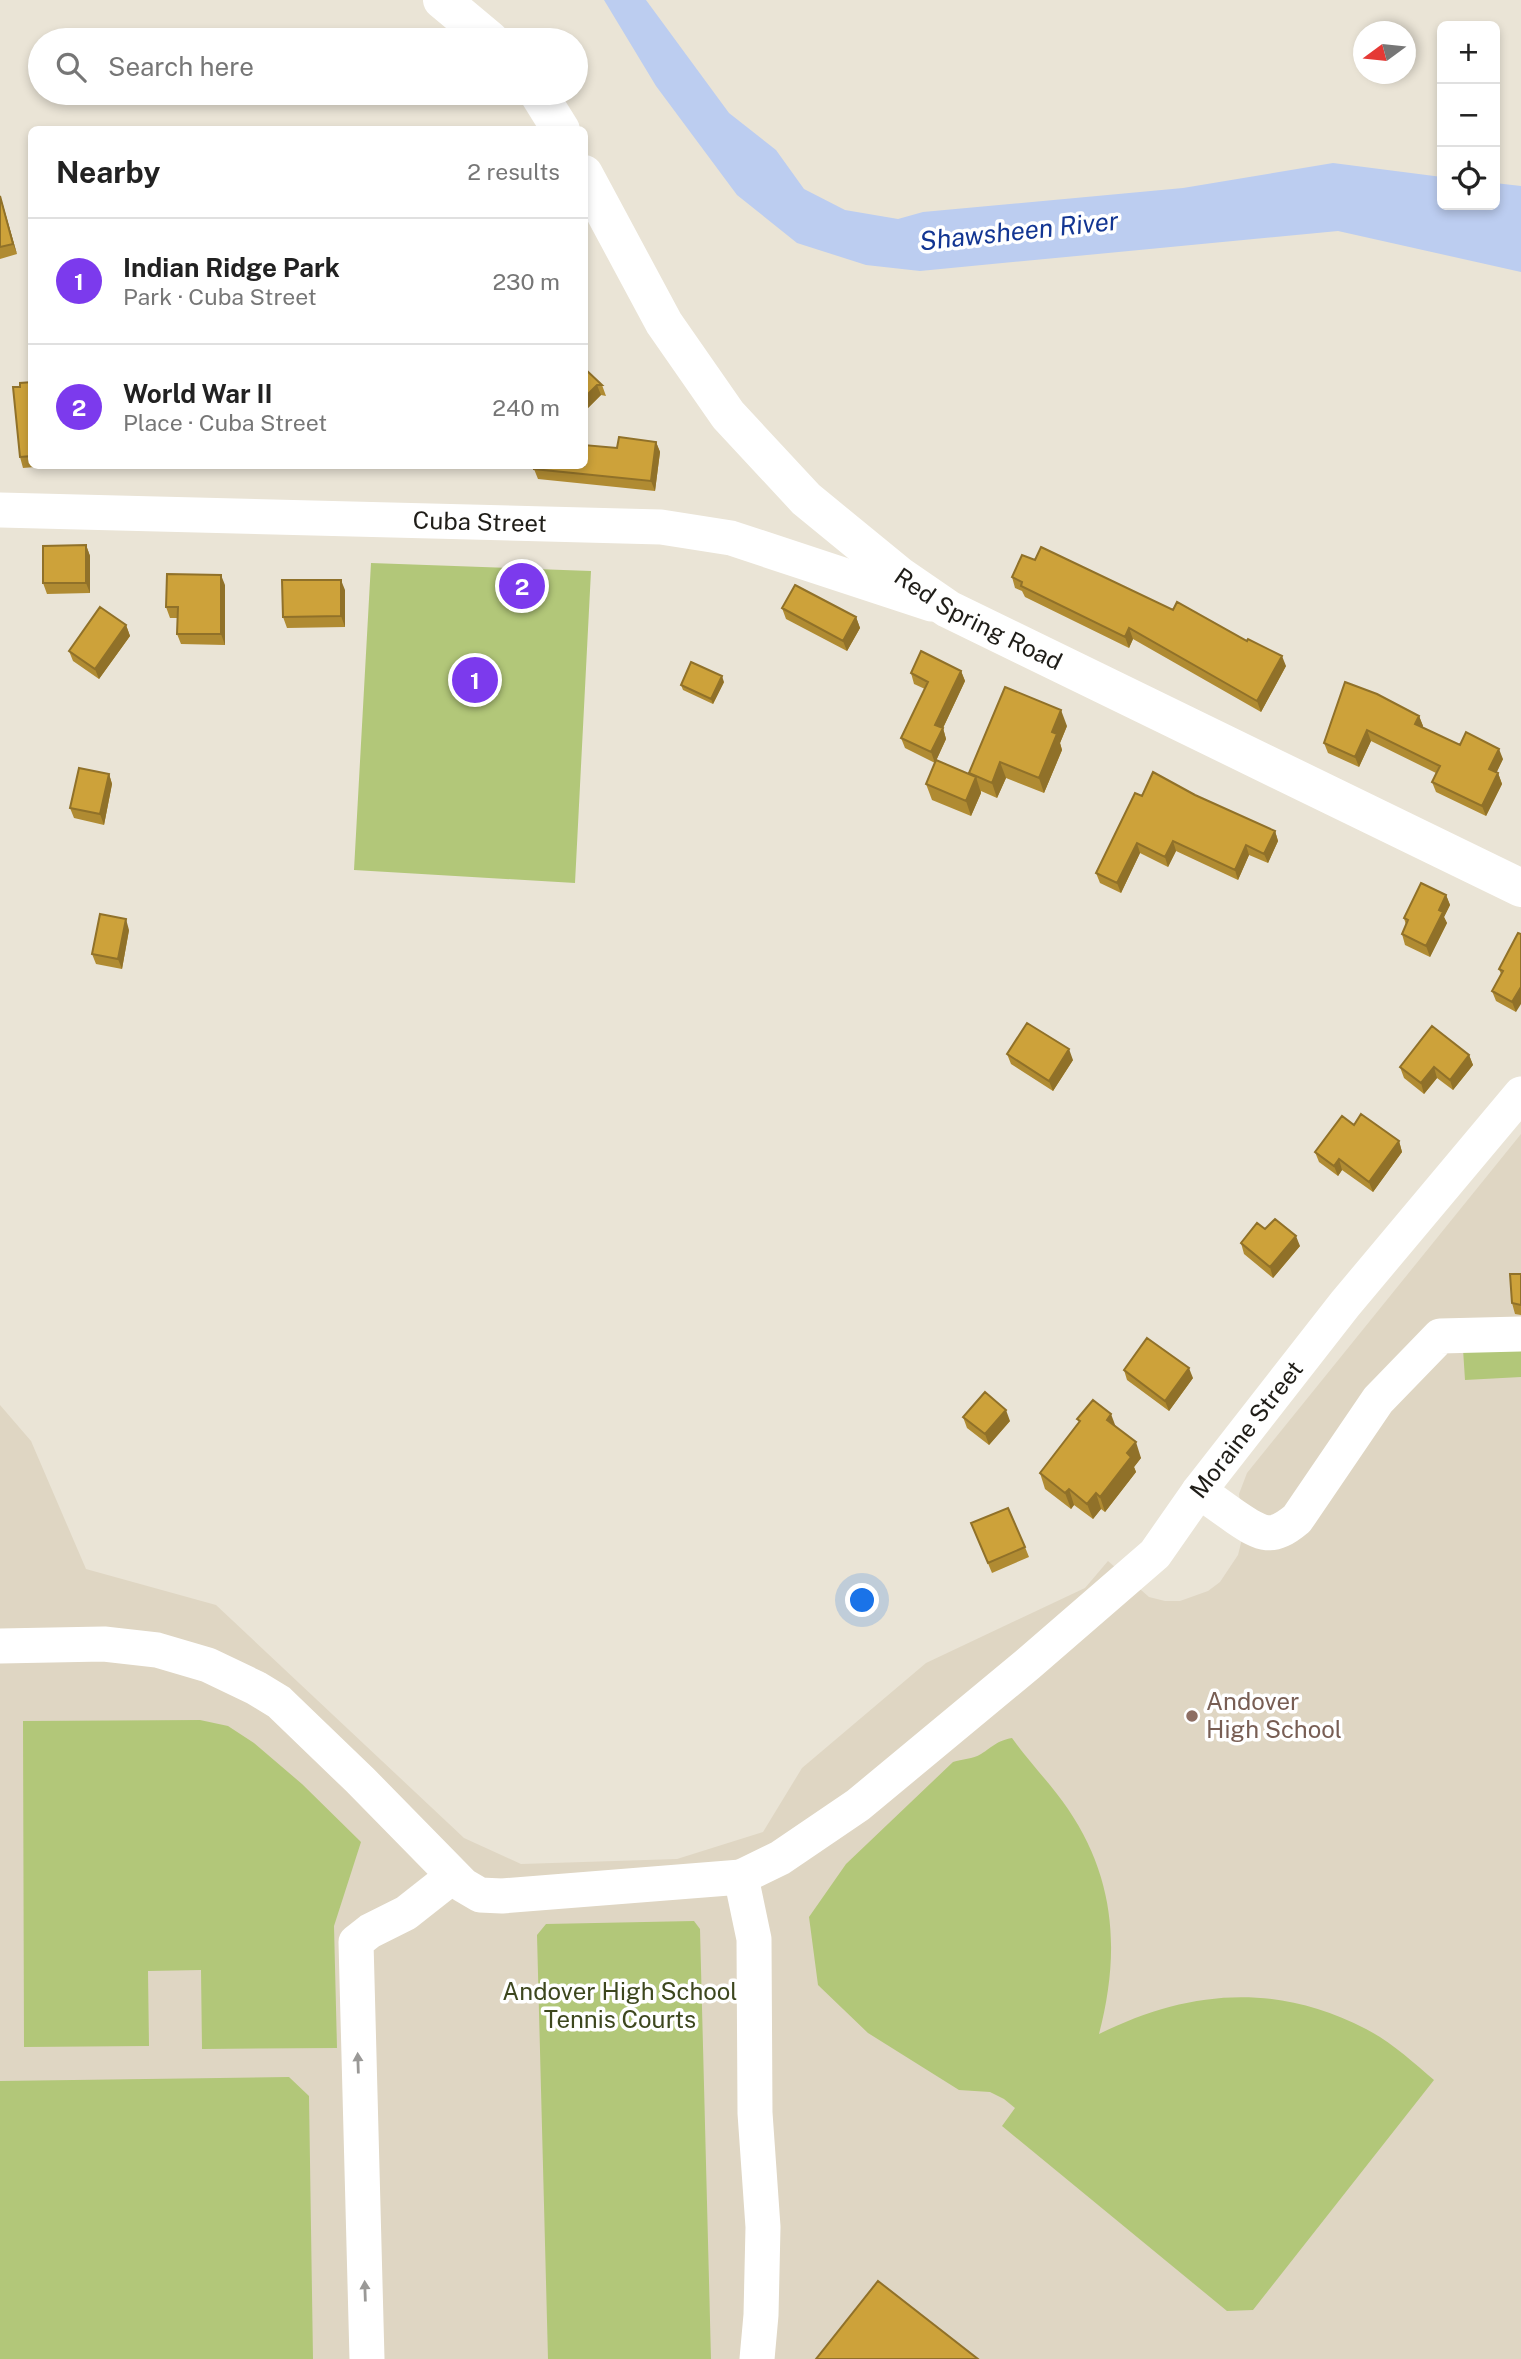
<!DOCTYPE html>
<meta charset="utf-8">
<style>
:root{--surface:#fff;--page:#f2f2f2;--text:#222;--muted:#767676;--line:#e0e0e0;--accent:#7c3aed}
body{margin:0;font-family:"Public Sans",sans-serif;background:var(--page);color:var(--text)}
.controls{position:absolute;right:21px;top:21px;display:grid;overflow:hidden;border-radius:10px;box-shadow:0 4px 10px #0003}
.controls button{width:63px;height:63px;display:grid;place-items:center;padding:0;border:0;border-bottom:2px solid var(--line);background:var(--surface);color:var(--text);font:35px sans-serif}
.compass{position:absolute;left:1353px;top:21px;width:63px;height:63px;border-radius:50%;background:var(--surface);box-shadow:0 4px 10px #0003;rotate:255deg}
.you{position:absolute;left:863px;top:1601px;width:24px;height:24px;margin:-18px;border:5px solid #fff;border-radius:50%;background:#1a73e8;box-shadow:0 0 0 10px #1a73e833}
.badge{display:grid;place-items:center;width:46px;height:46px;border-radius:50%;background:var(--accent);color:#fff;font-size:23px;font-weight:700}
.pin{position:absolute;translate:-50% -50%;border:4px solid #fff;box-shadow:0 2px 7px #0006}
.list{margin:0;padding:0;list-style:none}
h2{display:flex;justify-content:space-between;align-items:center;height:91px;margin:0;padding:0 28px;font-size:30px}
h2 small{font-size:23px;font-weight:400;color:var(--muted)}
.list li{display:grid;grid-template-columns:46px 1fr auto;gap:21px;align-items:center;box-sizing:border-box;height:126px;padding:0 28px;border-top:2px solid var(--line)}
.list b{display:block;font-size:26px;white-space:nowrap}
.list p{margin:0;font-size:23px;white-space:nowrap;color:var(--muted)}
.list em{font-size:23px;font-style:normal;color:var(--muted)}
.icon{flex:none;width:38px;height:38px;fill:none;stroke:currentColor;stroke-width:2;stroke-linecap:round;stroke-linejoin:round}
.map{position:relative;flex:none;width:1521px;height:2359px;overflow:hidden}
.search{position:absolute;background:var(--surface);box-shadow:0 4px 10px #0003;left:28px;top:28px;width:560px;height:77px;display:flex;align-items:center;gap:18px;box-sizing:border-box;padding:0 24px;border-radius:38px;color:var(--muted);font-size:26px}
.panel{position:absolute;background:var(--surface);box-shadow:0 4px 10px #0003;left:28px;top:126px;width:560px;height:343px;border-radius:10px}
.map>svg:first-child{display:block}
</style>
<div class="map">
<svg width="1521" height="2359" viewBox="0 0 1521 2359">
<rect width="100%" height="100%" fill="#eae4d6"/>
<!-- built -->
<path fill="#dfd6c3" d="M1521 1134V2359H0V1405L31 1441 86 1569 216 1605 464 1838 521 1864 677 1859 763 1832 802 1768 926 1663 1085 1588 1108 1561 1149 1597 1165 1601H1180L1208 1591 1220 1582 1238 1555 1241 1543 1243 1529 1239 1494 1247 1473Z"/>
<!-- green -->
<path fill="#b2c779" d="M371 563 591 571 575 883 354 870Z
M1521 1346V1377L1465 1380 1463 1349Z
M200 1720 228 1726 254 1743 302 1784 361 1842 334 1926 337 2048 202 2049 201 1970 148 1971 149 2046 24 2047 23 1721Z
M1012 1738C1029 1762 1051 1784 1068 1809 1116 1880 1120 1953 1099 2034 1188 1990 1275 1982 1366 2029 1391 2042 1413 2062 1434 2080L1253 2310 1227 2311 1002 2126 1015 2108 1004 2099 990 2092 959 2090 868 2033 818 1985 809 1917 846 1864 953 1762C962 1759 973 1759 981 1754 994 1746 996 1741 1012 1738Z
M694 1921 700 1929 711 2359H548L537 1935 546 1924Z
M289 2077 309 2096 313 2359H0V2081Z"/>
<!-- water -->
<path fill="#bccdf0" d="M604 0H646L729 113 776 150 804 189 845 210 898 219 923 212 1183 188 1333 163 1442 177V205H1495V183L1521 186V272L1338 231 920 271 866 265 797 243 737 195 656 86Z"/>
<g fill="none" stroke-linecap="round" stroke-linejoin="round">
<!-- minor -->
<g stroke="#fff" stroke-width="35">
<path id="s1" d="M0 510 661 527 731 538 931 604"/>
<path d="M1199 1491C1212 1500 1224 1509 1237 1518 1262 1535 1272 1540 1297 1519L1378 1400 1440 1336 1521 1334"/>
<path d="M0 1646 104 1644 157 1650 208 1665 256 1688 279 1702 360 1780 463 1885 480 1895 502 1896 741 1877 754 1939 755 2113 763 2227 761 2315 757 2359"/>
<path id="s2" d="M741 1877 780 1858 858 1805 1028 1664 1155 1554 1199 1491 1345 1304 1521 1094"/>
<path d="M367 2359 356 1942 370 1931 406 1913 453 1876"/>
</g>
<!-- major -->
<g stroke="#fff" stroke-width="38">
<path d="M442 0 490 40"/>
<path d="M538 93 561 130"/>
<path id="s3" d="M584 174 664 323 728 415 806 499 900 576 948 609 1521 888"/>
</g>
</g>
<!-- wall -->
<path fill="#b08b32" d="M0 196 17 254 0 259Z
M584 368 602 385 606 396 601 395 584 412Z
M32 382V466H46L23 468 20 457V387Z
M656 442 660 452 655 491 538 479 534 469 617 448Z
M206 466H240V469H207Z
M283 466H313V468L284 467Z
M380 466H417V469H381Z
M86 545 90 556V593L47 594 43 583Z
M1012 577 1286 666 1261 712 1133 639 1129 648 1025 597 1022 591 1015 588Z
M225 585V645L181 644 177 634V618H170L166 607Z
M345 590V627L287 628 283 617Z
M782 608 856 617 860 628 847 651 786 619Z
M126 625 130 636 99 679 73 661 69 651Z
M961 671 965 681 943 728 946 739 935 763 905 748 901 738 925 689 914 684 911 673Z
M724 682 713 704 683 690 681 685Z
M1419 716 1423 726 1422 728 1460 745 1503 759 1496 773H1498L1502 784 1486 816 1436 792 1432 782 1436 773 1371 741 1359 767 1328 753 1324 743Z
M1067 726 1060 743 1062 750 1044 793 1006 778 997 798 981 791V793L971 816 932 800 926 784 970 775 969 773Z
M109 774 112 784 104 825 74 818 70 808Z
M1195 795 1275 831 1278 841 1268 863 1249 855 1238 880 1176 851 1168 867 1140 853 1121 893 1100 883 1096 873 1142 796Z
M1446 895 1450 905 1444 917 1447 923 1430 957 1405 945 1402 934 1406 925 1404 918Z
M129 930 122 969 96 964 92 954Z
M1518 933 1516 1012 1496 1001 1492 991 1501 974 1499 969Z
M1007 1054 1073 1060 1053 1091 1011 1064Z
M1469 1055 1473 1065 1453 1090 1437 1078 1424 1094 1404 1078 1400 1067Z
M1399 1141 1402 1152 1373 1192 1342 1170 1338 1176 1319 1162 1315 1152Z
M1265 1229 1300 1246 1273 1278 1244 1254 1241 1243Z
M1521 1274V1315L1515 1314 1512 1303Z
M1124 1370 1193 1378 1169 1411 1127 1380Z
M963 1417 1010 1421 989 1445 967 1428Z
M1077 1419 1115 1426 1141 1458 1134 1467 1136 1472 1105 1512 1101 1509 1093 1519 1074 1505 1071 1509 1045 1489 1040 1473 1079 1422Z
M971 1523 1025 1547 1029 1557 992 1573Z"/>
<!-- shaded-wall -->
<path fill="#907129" d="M0 196 3 205 17 254 13 244Z
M597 385 601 395 584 412V398Z
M656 442 660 452 655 491 651 481Z
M86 545 90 556V593L86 583Z
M221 575 225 585V645L221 634Z
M341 580 345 590V627L341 616Z
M856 617 860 628 847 651 843 641Z
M126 625 130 636 99 679 95 669Z
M1129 628 1133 639 1129 648 1125 637Z
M1282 656 1286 666 1261 712 1257 701Z
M961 671 965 681 943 728 946 739 935 763 931 752 935 725Z
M722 676 724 682 713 704 711 699Z
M1061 710 1067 726 1060 743 1062 750 1044 793 1039 778 1052 732Z
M1419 716 1423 726 1419 735 1415 724Z
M1367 730 1371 741 1359 767 1355 757Z
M1499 749 1503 759 1493 780 1489 769Z
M1000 762 1006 778 997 798 992 783Z
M1498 773 1502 784 1486 816 1482 806Z
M109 774 112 784 104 825 100 814Z
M976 777 981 793 971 816 966 801Z
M1275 831 1278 841 1268 863 1264 854Z
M1173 841 1176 851 1168 867 1165 857Z
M1137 843 1140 853 1121 893 1117 883Z
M1246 845 1249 855 1238 880 1235 870Z
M1446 895 1450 905 1444 917 1447 923 1430 957 1426 946 1439 910Z
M126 919 129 930 122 969 118 959Z
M1521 987V1004L1516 1012 1512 1002Z
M1069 1049 1073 1060 1053 1091 1049 1081Z
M1469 1055 1473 1065 1453 1090 1450 1080Z
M1434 1067 1437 1078 1424 1094 1421 1083Z
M1399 1141 1402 1152 1373 1192 1369 1182Z
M1339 1159 1342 1170 1338 1176 1334 1166Z
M1296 1236 1300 1246 1273 1278 1270 1267Z
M1189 1368 1193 1378 1169 1411 1165 1401Z
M1006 1410 1010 1421 989 1445 985 1434Z
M1111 1414 1117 1430 1107 1420Z
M1136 1442 1141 1458 1134 1467 1136 1472 1105 1512 1100 1497 1127 1453Z
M1069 1489 1074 1505 1071 1509 1065 1493Z
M1096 1493 1101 1509 1093 1519 1087 1504Z"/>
<!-- building -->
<path fill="#cda23a" stroke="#907129" stroke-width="2" d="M0 196 13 244 0 247Z
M584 368 602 385H597L584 398Z
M32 382V456L20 457 13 387H20V383Z
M619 437 656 442 651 481 534 469V466H584V445L617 448Z
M86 545V583H43V546Z
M1041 547 1173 610 1177 602 1247 641 1248 639 1282 656 1257 701 1129 628 1125 637 1021 586 1022 582 1012 577 1022 555 1035 560Z
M167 574 221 575V634H177L178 607H166Z
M282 580H341V616L283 617Z
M795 585 856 617 843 641 782 608Z
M100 607 126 625 95 669 69 651Z
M921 651 961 671 935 725 943 728 931 752 901 738 928 682 911 673Z
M691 662 722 676 711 699 681 685Z
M1345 682 1377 694 1419 716 1415 724 1460 745 1466 732 1499 749 1489 769 1498 773 1482 806 1432 782 1440 766 1367 730 1355 757 1324 743Z
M1005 687 1061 710 1052 732 1057 734 1039 778 1000 762 992 783 969 773Z
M936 760 976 777 966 801 926 784Z
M79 768 109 774 100 814 70 808Z
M1153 772 1195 795 1275 831 1264 854 1246 845 1235 870 1173 841 1165 857 1137 843 1117 883 1096 873 1135 793 1142 796Z
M1421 883 1446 895 1439 910 1443 912 1426 946 1402 934 1408 920 1404 918Z
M100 914 126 919 118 959 92 954Z
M1518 933 1521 934V987L1512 1002 1492 991 1503 971 1499 969Z
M1027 1023 1069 1049 1049 1081 1007 1054Z
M1432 1026 1469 1055 1450 1080 1434 1067 1421 1083 1400 1067Z
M1361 1114 1399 1141 1369 1182 1339 1159 1334 1166 1315 1152 1342 1116 1354 1125Z
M1275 1219 1296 1236 1270 1267 1241 1243 1257 1223 1265 1229Z
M1510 1274H1521V1305L1512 1303Z
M1147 1338 1189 1368 1165 1401 1124 1370Z
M985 1392 1006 1410 985 1434 963 1417Z
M1093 1400 1111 1414 1107 1420 1136 1442 1127 1453 1131 1457 1100 1497 1096 1493 1087 1504 1069 1489 1065 1493 1040 1473 1080 1421 1077 1419Z
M1008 1508 1025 1547 988 1563 971 1523Z
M878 2281 978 2359H816Z"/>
<!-- one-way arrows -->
<defs><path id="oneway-solid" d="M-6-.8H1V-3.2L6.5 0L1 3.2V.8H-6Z" transform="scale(1.75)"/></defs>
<g fill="#9a9997">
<use href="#oneway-solid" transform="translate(358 2063) rotate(-92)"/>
<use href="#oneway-solid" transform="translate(365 2291) rotate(-92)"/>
</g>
<!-- markers -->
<circle fill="#8d6e63" stroke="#fff" stroke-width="2.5" cx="1192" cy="1716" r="7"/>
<g text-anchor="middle" stroke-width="7" stroke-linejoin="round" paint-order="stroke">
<!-- street labels -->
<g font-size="24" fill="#1f1d18" stroke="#fff">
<text dy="8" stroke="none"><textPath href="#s1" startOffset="480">Cuba Street</textPath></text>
<text dy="8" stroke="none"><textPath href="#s3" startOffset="607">Red Spring Road</textPath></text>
<text dy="8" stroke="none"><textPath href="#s2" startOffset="681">Moraine Street</textPath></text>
</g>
<!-- education labels -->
<g font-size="24" fill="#785e54" stroke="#fff" text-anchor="start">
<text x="1206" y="1710">Andover<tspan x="1206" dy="28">High School</tspan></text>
</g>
<!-- park labels -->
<g font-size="24" fill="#3d471e" stroke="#fff">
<text x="620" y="2000">Andover High School<tspan x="620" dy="28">Tennis Courts</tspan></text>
</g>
<!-- water labels -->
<g font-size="26" font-style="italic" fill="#123592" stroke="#fff">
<text transform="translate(1019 231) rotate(-6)" y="9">Shawsheen River</text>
</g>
</g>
</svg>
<div class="controls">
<button>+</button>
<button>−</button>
<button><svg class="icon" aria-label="locate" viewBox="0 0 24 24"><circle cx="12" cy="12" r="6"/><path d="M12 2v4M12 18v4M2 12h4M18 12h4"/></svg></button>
</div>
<svg class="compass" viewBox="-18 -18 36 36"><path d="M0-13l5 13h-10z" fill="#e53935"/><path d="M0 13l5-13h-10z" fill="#767676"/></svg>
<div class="you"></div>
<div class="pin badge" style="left:475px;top:680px">1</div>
<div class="pin badge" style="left:522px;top:586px">2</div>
<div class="search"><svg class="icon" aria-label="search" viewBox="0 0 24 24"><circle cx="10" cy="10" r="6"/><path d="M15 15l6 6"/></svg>Search here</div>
<section class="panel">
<h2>Nearby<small>2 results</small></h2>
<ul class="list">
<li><span class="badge">1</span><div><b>Indian Ridge Park</b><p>Park · Cuba Street</p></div><em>230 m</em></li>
<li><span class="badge">2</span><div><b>World War II</b><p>Place · Cuba Street</p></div><em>240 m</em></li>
</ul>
</section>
</div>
